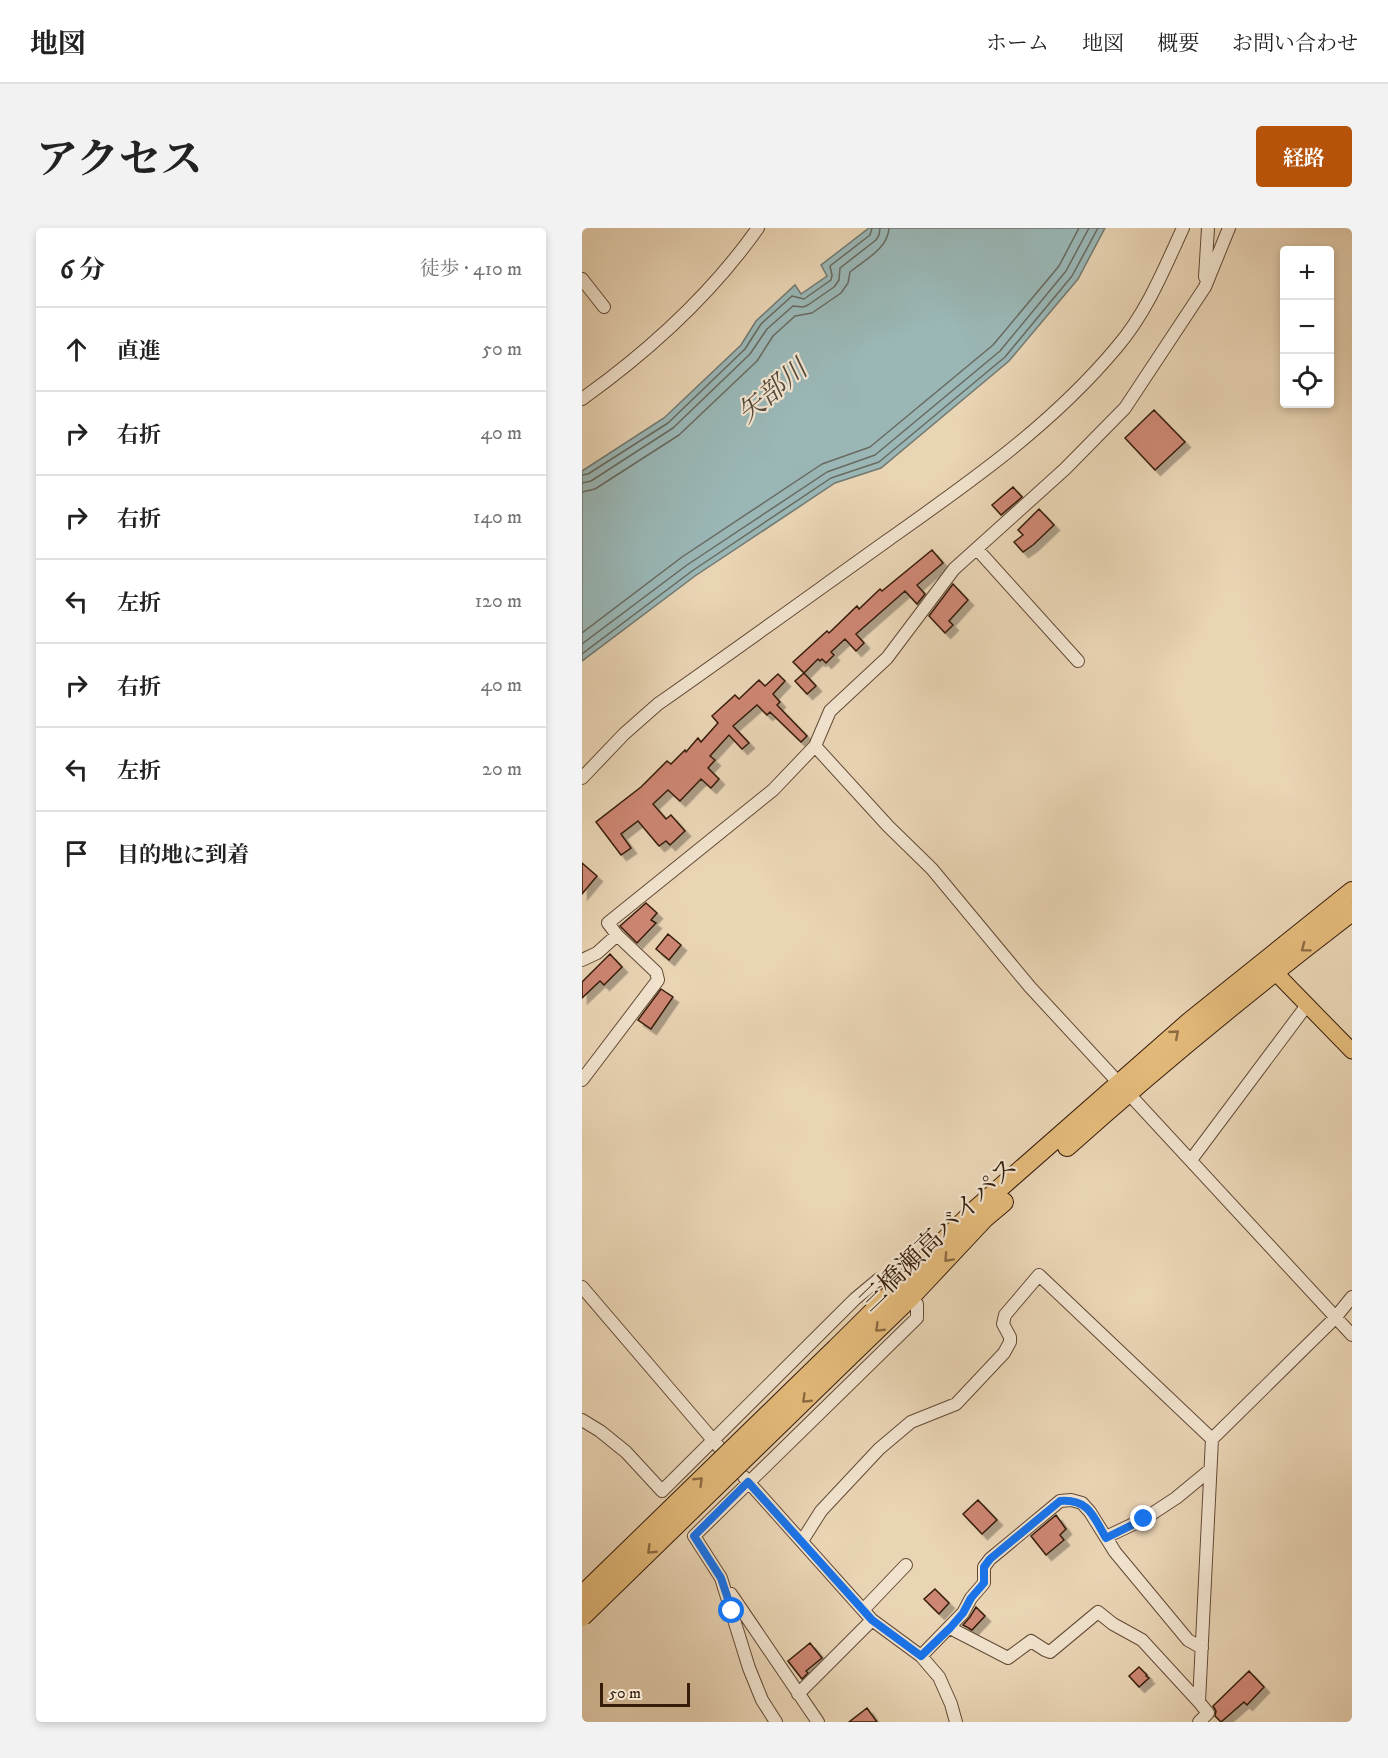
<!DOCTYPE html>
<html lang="ja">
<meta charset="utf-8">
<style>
:root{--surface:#fff;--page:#f2f2f2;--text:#222;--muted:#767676;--line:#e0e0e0;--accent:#b45309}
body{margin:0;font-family:"IM FELL DW Pica","Noto Serif JP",serif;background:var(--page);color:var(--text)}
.controls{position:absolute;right:18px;top:18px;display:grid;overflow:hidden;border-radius:6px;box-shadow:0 3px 9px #0003}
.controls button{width:54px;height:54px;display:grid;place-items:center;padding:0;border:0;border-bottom:2px solid var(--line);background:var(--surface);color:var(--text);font:30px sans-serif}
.scale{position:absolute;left:18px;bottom:15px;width:90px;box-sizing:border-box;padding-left:6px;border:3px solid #361c09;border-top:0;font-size:16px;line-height:21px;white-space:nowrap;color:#361c09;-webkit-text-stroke:4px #f1e3ce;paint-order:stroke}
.stop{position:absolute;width:18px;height:18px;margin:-14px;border:4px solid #1a73e8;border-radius:50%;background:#fff}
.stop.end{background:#1a73e8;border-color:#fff;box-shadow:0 2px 6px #0008}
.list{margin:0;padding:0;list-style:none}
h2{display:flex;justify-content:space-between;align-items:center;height:78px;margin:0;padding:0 24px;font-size:26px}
h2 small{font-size:20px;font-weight:400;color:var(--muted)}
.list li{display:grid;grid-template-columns:39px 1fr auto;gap:18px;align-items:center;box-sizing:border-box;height:84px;padding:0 24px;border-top:2px solid var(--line)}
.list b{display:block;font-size:22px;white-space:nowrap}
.list em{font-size:20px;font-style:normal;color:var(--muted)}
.icon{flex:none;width:33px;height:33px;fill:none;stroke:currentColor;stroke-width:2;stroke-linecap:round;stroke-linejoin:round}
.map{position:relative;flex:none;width:770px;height:1494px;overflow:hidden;border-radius:6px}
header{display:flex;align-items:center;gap:36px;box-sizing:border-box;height:84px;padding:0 30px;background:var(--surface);border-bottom:2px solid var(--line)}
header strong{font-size:28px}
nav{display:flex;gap:33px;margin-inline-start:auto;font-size:21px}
.intro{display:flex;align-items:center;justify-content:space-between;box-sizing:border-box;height:144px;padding:0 36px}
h1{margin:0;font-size:42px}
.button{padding:15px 27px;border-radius:6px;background:var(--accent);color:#fff;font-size:21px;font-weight:700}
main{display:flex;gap:36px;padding:0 36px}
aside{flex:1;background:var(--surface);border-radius:6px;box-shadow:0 3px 9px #0003}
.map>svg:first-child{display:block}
</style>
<header>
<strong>地図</strong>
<nav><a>ホーム</a><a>地図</a><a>概要</a><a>お問い合わせ</a></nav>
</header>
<div class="intro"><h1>アクセス</h1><a class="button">経路</a></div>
<main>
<aside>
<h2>6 分<small>徒歩 · 410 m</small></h2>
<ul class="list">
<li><svg class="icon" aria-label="ahead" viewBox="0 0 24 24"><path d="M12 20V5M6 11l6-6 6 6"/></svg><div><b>直進</b></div><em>50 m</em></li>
<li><svg class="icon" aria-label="right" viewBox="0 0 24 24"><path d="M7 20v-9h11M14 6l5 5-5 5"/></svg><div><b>右折</b></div><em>40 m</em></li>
<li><svg class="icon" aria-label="right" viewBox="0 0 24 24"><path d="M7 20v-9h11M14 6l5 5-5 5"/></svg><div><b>右折</b></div><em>140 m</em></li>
<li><svg class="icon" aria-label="left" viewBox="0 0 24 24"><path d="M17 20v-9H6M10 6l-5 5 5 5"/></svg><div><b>左折</b></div><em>120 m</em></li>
<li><svg class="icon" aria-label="right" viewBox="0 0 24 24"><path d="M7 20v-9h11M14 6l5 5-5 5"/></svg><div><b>右折</b></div><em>40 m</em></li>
<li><svg class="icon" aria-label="left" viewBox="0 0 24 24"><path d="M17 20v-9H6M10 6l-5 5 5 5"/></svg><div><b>左折</b></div><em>20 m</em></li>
<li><svg class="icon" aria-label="arrive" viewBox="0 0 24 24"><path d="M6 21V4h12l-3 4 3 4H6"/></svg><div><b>目的地に到着</b></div></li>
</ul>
</aside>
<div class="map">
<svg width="770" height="1494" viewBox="0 0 770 1494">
<defs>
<filter id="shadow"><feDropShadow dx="5.5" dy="5.5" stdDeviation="0" flood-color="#0004"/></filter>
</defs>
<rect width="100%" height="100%" fill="#e9d4b4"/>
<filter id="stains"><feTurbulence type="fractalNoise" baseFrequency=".00333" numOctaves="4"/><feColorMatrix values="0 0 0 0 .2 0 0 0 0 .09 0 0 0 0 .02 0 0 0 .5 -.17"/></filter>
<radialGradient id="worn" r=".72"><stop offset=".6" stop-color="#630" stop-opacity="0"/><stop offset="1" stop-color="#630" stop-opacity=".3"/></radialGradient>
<!-- water -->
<path fill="#9ab7b6" stroke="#727971" stroke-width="1.5" d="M287 0H523L496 51 427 133 299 240 253 255 113 348 0 433V243L82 190 159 117 174 93 213 57 219 66 245 48 239 37Z"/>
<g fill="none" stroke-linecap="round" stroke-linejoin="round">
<!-- shore -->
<path stroke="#686a60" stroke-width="1.5" d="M0 247 6 246 86 195 163 121 179 96 210 68 222 71 249 52 250 47 248 38 288 7 290 0
M0 255 9 253 91 200 168 126 185 101 211 78 221 79 226 77 252 59 257 52 258 40 294 12 297 7 298 0
M0 264 13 261 97 207 175 133 191 108 213 88 230 85 259 65 266 55 268 44C282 32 306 21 307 0
M0 405 100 329 240 236 288 219 411 117 477 38 497 0
M0 416 105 337 245 244 293 227 418 123 484 43 507 0
M0 426 110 343 249 250 297 234 423 129 490 48 516 0"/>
</g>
<!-- building -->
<path fill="#cd8673" stroke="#361c09" stroke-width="1.5" filter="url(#shadow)" d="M572 182 603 214 573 242 543 210Z
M431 259 440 269 419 287 410 277Z
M457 281 472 297 451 317 441 324 432 314 441 307 436 302Z
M350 322 361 335 335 357 343 366 335 376 323 363 274 406 282 415 274 423 263 411 249 424 252 427 244 435 240 431 238 433 236 431 222 445 211 434 245 403 247 405 275 378 277 381 298 361 300 363Z
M371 356 386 372 367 393 371 397 363 405 347 388Z
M222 445 234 458 225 466 213 453Z
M196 446 203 453 191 466 198 474 195 477 225 508 219 514 188 484 185 487 175 477 151 498 167 515 160 521 147 507 128 528 133 532 126 540 137 551 129 560 119 551 98 573 86 562 71 576 84 591 89 587 103 603 88 617 84 613 77 618 56 593 39 606 49 620 39 627 14 594 59 559 85 533 89 536 103 522 104 524 116 510 119 514 136 495 130 488 153 467 157 471 177 452 183 458Z
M0 635 15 648 0 666Z
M64 675 75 685 69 692 74 695 55 715 38 698Z
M86 706 99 717 87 732 74 721Z
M28 726 40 739 22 757 18 753 0 770V754Z
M79 761 91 769 69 801 56 792Z
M396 1272 415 1292 400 1306 381 1286Z
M474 1287 484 1301 478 1307 482 1312 464 1327 449 1308Z
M353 1361 367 1375 357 1386 342 1371Z
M394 1379 403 1388 390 1402 381 1397 388 1389Z
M228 1415 240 1430 224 1443 226 1445 220 1451 206 1433Z
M557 1439 565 1447 564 1448 567 1450 557 1459 547 1448Z
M667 1443 682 1459 665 1477 662 1474 639 1494 633 1488 634 1483 631 1478Z
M285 1480 295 1494H267Z"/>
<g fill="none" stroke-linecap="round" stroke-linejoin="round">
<defs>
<path id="minor" d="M623 49 626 0
M0 51 22 79
M0 171C67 123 128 68 176 0
M395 321 496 433
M233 518 306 598 350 641 448 759 770 1107
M0 550 42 506 76 476C153 422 229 367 306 312 388 254 470 197 535 119 565 84 582 41 601 0
M0 732 15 725 35 707
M0 852 76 752 74 744 35 707 26 695 191 562 233 518 248 483 305 430 372 341 483 241 543 180 623 59 647 0
M609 932 725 777
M0 1059 149 1233
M0 1192 18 1203 44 1224 80 1263 273 1071 297 1051 307 1054 335 1076V1090L112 1308 139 1350 167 1440 180 1472 194 1494
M162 1249 290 1392 339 1428 357 1449 369 1476 374 1494
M524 1309 562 1291 594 1270 628 1242
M220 1313 239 1283 297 1221 329 1194 374 1176 422 1125 428 1114V1109L421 1096 423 1087 457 1047 630 1211
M149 1366 236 1494
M281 1382 324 1337
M368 1400 426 1430 449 1413 463 1422 468 1424 516 1384 531 1396 560 1412 617 1474
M339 1428 381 1385 389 1370 402 1355V1339L408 1331 478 1273 489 1272 500 1275 508 1284 533 1324 606 1412 620 1420
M216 1466 290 1392
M617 1494 626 1485 617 1474 630 1211 753 1090 770 1069"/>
<path id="major" d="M686 737 770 823"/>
<path id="highway" d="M485 919C577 837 672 759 770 684
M254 1120 394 981 608 793 770 663
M266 1130 328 1070 403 990 422 974"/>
</defs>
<!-- minor casing -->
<use href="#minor" stroke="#634a34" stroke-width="14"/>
<!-- major casing -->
<use href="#major" stroke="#361c09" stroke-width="17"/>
<!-- highway casing -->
<use href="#highway" stroke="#361c09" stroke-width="20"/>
<!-- minor -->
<use href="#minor" stroke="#f1e3ce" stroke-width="12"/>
<!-- major -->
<use href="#major" stroke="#e4ba7a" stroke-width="15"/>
<!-- highway -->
<use href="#highway" stroke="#e4ba7a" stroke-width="18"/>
<defs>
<path id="highway-bridge" d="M0 1367 254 1120
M0 1389 266 1130"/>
</defs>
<!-- highway-bridge casing -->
<use href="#highway-bridge" stroke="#361c09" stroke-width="20" stroke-linecap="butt"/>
<!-- highway-bridge -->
<use href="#highway-bridge" stroke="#e4ba7a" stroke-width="18"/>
</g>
<!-- one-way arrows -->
<defs><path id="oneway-chevron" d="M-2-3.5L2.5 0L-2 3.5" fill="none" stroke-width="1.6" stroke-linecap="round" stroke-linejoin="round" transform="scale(1.5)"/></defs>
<g stroke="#8d6b42">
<use href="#oneway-chevron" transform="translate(723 720) rotate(143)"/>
<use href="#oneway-chevron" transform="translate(593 806) rotate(-41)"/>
<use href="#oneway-chevron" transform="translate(366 1030) rotate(133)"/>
<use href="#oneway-chevron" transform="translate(297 1100) rotate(136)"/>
<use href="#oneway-chevron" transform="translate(224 1171) rotate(136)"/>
<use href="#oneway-chevron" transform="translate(117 1253) rotate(-44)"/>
<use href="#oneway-chevron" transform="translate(69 1322) rotate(136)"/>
</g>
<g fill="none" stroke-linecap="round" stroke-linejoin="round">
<!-- route -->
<path stroke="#1a73e8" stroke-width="8" d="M150 1383 139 1350 112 1308 166 1254 290 1392 339 1428 368 1400 381 1385 389 1370 402 1355V1339L408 1331 478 1273C507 1271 511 1288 524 1310L562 1291"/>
</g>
<g text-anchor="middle" stroke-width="4.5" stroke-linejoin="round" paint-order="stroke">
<!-- street labels -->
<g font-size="26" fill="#361c09" stroke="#f1e3ce">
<text transform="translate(356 1006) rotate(-44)" y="9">三橋瀬高バイパス</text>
</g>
<!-- water labels -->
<g font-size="27" font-style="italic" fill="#544a3d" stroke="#f1e3ce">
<text transform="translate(190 163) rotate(-40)" y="9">矢部川</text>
</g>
</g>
<rect width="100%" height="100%" filter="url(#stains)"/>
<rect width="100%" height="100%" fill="url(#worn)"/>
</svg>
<div class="controls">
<button>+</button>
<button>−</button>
<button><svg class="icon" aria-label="locate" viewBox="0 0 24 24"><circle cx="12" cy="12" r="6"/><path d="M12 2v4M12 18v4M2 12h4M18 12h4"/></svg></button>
</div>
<div class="scale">50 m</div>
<div class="stop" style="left:150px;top:1383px"></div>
<div class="stop end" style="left:562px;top:1291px"></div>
</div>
</main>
